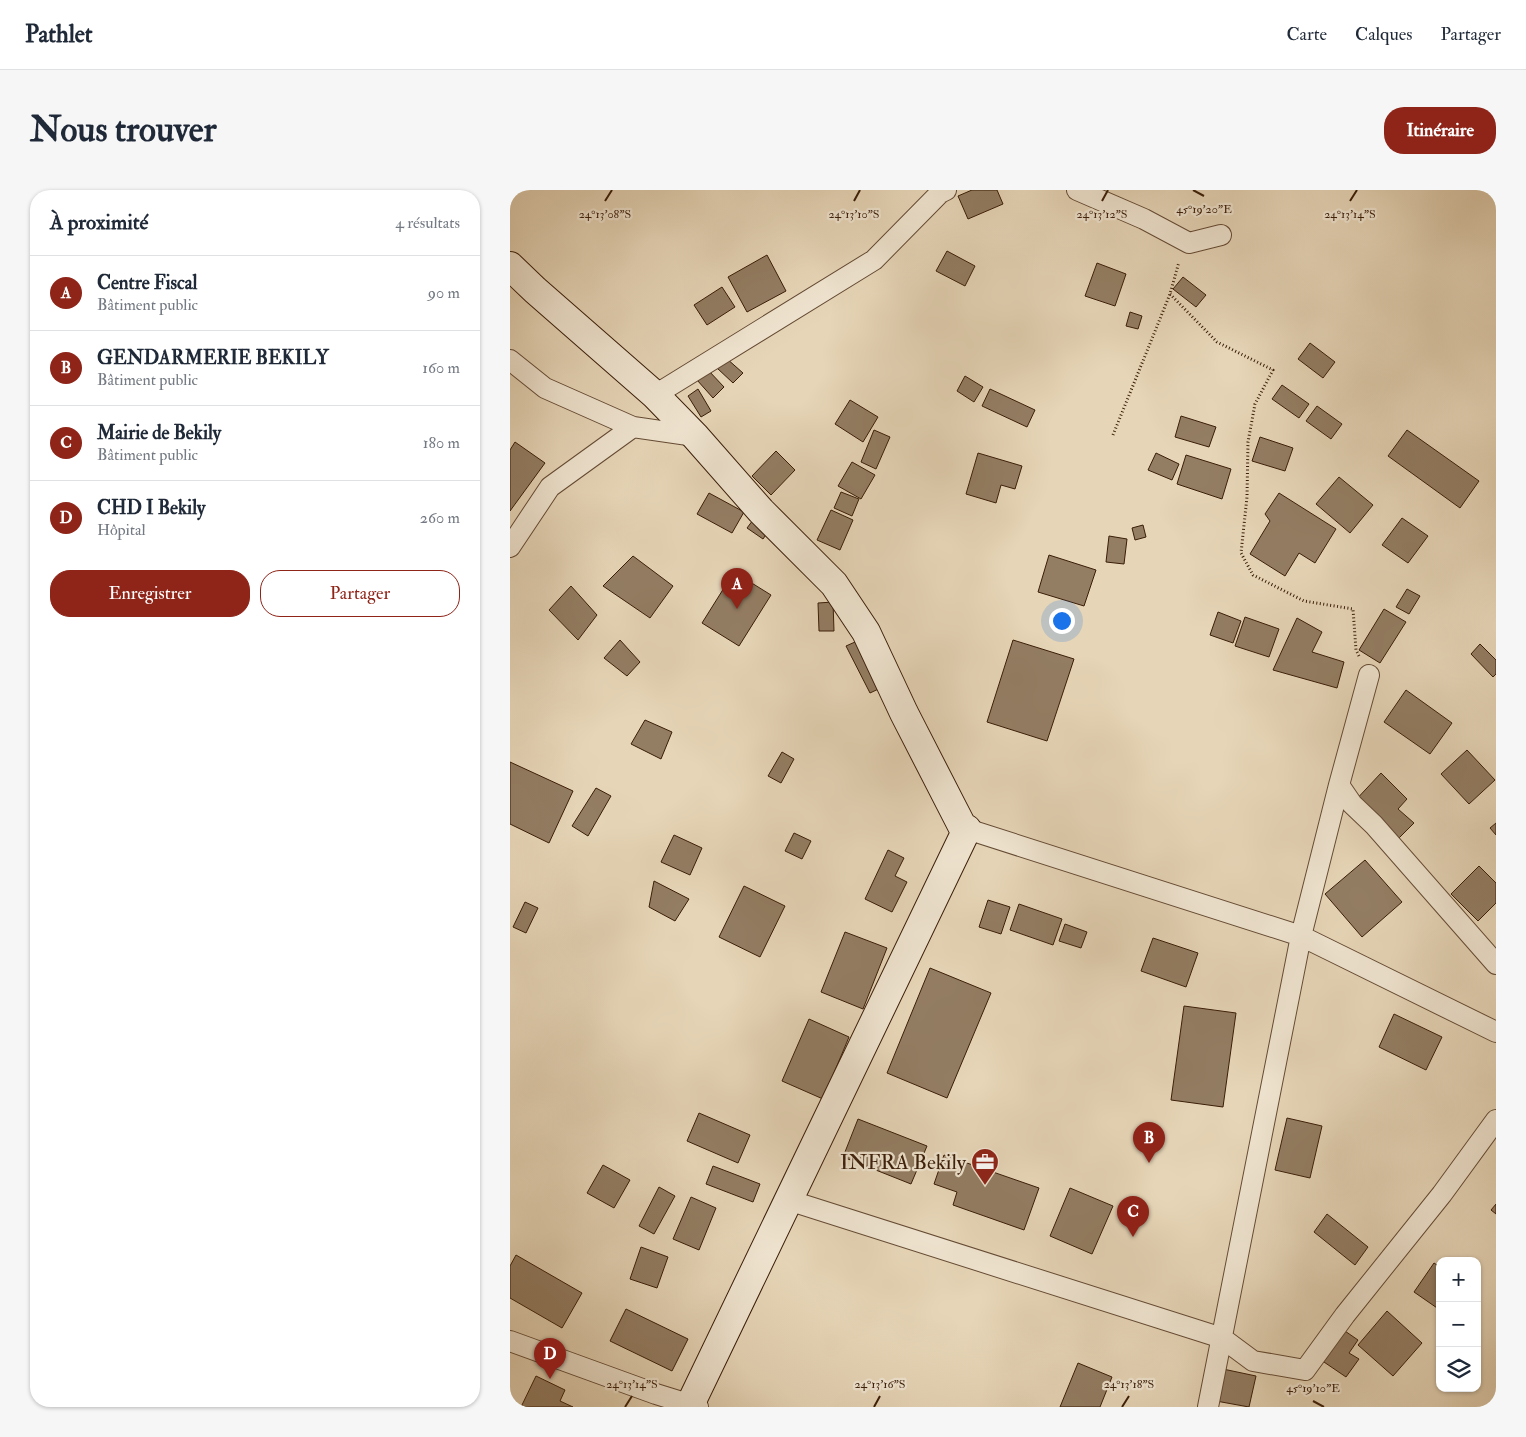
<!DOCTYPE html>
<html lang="fr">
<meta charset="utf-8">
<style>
:root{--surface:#fff;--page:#f6f6f7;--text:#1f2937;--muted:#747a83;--line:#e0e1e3;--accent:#8f2418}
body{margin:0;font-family:"IM FELL Double Pica",serif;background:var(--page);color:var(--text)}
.controls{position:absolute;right:15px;bottom:15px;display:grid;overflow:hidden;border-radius:10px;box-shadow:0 1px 4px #0004}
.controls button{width:45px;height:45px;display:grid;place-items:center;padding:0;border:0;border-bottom:1px solid var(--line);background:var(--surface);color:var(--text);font:25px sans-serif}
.you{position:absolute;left:551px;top:430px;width:18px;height:18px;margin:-12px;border:4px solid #fff;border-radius:50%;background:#1a73e8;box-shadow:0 0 0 8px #1a73e833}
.badge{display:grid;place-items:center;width:32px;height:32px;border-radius:50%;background:var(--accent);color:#fff;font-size:16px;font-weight:700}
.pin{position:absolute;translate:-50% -41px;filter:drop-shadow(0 1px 2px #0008)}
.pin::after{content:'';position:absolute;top:26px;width:18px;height:15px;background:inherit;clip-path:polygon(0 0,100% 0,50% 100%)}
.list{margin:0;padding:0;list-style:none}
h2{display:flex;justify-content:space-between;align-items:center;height:65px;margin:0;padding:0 20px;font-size:21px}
h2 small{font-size:16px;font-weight:400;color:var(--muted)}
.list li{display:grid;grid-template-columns:32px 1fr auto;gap:15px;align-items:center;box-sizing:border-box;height:75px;padding:0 20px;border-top:1px solid var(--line)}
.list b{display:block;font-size:19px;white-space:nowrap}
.list p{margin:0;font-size:16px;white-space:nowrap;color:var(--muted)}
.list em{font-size:16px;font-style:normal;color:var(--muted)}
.actions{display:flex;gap:10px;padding:15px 20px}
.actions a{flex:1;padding:11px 0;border:1px solid var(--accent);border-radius:20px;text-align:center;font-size:18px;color:var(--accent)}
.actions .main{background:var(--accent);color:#fff}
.icon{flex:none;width:28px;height:28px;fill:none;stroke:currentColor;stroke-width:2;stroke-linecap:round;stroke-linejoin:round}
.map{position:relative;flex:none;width:986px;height:1217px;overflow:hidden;border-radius:20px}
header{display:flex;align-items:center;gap:30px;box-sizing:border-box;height:70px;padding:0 25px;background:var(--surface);border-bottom:1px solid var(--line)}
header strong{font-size:24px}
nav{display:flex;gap:28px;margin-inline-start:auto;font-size:18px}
.intro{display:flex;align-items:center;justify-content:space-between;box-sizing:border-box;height:120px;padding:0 30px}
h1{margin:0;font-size:35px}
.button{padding:12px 22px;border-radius:20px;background:var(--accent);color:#fff;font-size:18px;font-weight:700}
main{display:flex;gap:30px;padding:0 30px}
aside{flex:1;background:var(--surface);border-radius:20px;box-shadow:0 1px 4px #0004}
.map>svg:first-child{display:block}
</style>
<header>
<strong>Pathlet</strong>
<nav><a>Carte</a><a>Calques</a><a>Partager</a></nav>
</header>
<div class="intro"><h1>Nous trouver</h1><a class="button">Itinéraire</a></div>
<main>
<aside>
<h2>À proximité<small>4 résultats</small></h2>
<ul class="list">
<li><span class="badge">A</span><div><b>Centre Fiscal</b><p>Bâtiment public</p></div><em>90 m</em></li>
<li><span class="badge">B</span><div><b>GENDARMERIE BEKILY</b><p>Bâtiment public</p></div><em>160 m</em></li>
<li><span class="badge">C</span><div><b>Mairie de Bekily</b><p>Bâtiment public</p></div><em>180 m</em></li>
<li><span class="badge">D</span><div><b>CHD I Bekily</b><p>Hôpital</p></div><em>260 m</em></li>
</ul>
<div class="actions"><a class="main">Enregistrer</a><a>Partager</a></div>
</aside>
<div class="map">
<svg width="986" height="1217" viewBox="0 0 986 1217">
<rect width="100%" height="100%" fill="#e6d5b7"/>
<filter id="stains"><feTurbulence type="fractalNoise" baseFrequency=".004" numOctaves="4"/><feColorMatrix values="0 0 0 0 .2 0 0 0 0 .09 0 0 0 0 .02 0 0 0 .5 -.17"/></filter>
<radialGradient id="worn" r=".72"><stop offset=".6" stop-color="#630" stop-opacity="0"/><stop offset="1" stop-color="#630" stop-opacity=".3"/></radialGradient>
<!-- building -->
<path fill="#937d63" stroke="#3a1d08" d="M462 0H487L493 14 458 29 448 6Z
M437 61 465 76 455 96 426 81Z
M257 65 276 101 237 122 218 87Z
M587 73 616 84 605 116 575 106Z
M673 87 696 105 686 117 663 99Z
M212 97 225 117 197 135 184 115Z
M620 122 632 126 628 139 616 136Z
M800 153 825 172 813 188 788 169Z
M216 168 233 183 223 193 207 178Z
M198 180 214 197 203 208 187 190Z
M455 186 473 197 464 212 447 201Z
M772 195 799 214 789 228 762 209Z
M188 199 201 221 191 227 178 206Z
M480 199 525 220 517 237 472 216Z
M340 210 368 227 353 252 325 234Z
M807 216 832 234 821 249 796 231Z
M671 226 706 237 699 257 665 247Z
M364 240 380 247 366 279 351 272Z
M897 240 969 291 950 318 878 266Z
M750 247 783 258 775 281 742 271Z
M5 252 35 273 0 321V260Z
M266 261 285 280 261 305 242 286Z
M468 263 512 276 505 299 491 295 486 313 456 304Z
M646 263 669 274 662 290 638 280Z
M676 265 721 279 712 309 667 294Z
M342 272 365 285 351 309 328 296Z
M829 287 863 315 840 343 806 314Z
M331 302 349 309 342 326 324 318Z
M199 303 234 322 222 343 187 324Z
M769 303 826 339 805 373 789 363 775 386 740 364 760 331 755 324Z
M321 320 343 330 330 360 307 350Z
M246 326 262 336 253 349 237 338Z
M892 328 918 346 898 373 872 355Z
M633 335 636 347 625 350 622 338Z
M599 346 617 349 614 374 596 372Z
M539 365 586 380 574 416 528 402Z
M123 366 163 396 140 428 93 396Z
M224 382 261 405 229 456 192 433Z
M61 396 87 425 68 450 39 420Z
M897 399 910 406 899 424 886 417Z
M323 412 324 441H309L308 413Z
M874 419 896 432 870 473 849 460Z
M708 422 731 431 723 453 700 445Z
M735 427 769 439 759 467 725 456Z
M787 428 812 442 802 462 834 472 827 498 763 480Z
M354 448 377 495 360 503 336 456Z
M110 450 130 472 117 486 94 468Z
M503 450 564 469 537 551 477 532Z
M970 454 986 470V484L983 487 961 464Z
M896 500 942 533 920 564 874 532Z
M135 530 162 542 151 569 121 554Z
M957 560 985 590 959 614 931 584Z
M272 562 284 569 271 593 258 586Z
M0 572 63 601 39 653 0 634Z
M871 583 897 609 888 619 904 633 888 649 842 614Z
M86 598 101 606 78 646 62 636Z
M986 633V645L980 638Z
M284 643 301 651 292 669 275 661Z
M164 645 192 658 180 685 151 672Z
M378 660 394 668 385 686 397 692 382 722 355 709Z
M855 670 892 712 852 747 815 704Z
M969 676 986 693V713L968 731 941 704Z
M144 691 179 709 165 731 139 717Z
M234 696 275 716 250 767 209 747Z
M478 710 500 717 491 744 469 737Z
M15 712 28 718 16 743 3 737Z
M509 714 552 729 543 755 500 740Z
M555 734 577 742 571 758 549 751Z
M335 742 377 758 353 819 311 802Z
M643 748 688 763 676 797 631 781Z
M420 778 481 803 437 908 377 883Z
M674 816 726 823 713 917 661 910Z
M884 824 932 847 916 880 869 857Z
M299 829 339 847 313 909 272 891Z
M189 923 240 945 228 973 177 951Z
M777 928 812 936 800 988 765 980Z
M348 929 417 956 401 994 333 967Z
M434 965 529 998 514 1040 443 1015 447 1002 424 994Z
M93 975 120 990 104 1018 77 1003Z
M203 976 250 994 243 1012 196 994Z
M149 997 165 1006 144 1044 129 1036Z
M560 998 603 1016 582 1064 540 1046Z
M181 1007 206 1018 189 1060 163 1049Z
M986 1014V1024L981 1020Z
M817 1024 858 1057 845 1075 804 1042Z
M131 1057 158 1067 147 1098 120 1089Z
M6 1065 72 1103 52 1138 0 1108V1076Z
M924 1073 930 1077V1120L904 1102Z
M116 1119 178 1149 162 1181 100 1151Z
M877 1121 912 1153 883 1186 848 1155Z
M832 1139 848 1150 839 1163 849 1169 836 1187 811 1170Z
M568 1173 602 1187 590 1217H550Z
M713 1179 746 1186 739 1217 706 1211Z
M26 1186 55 1200 50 1211 63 1217H11Z"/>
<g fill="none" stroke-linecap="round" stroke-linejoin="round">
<defs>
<path id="street" d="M567 0 634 29 679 53 711 45
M0 170 35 198 123 237 185 246
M145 205 364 70 430 3 436 0
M0 357 40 297 123 237
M829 595 842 614 864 635 986 774
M457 639 791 746 986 842
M278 1010 712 1148 743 1171 795 1180 835 1125 932 1004 986 930
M0 1151 146 1204 188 1217
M698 1217 791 746 829 595 859 485"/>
<path id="secondary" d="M0 76 25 100 145 205 185 246 251 321 324 394 356 442 394 523 452 636 457 639 179 1217"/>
</defs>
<!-- street casing -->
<use href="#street" stroke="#654b34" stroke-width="22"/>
<!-- secondary casing -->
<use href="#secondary" stroke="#3a1d08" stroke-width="30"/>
<!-- path -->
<path stroke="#3a1d08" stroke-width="3" stroke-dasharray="1 2.5" stroke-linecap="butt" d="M660 104 707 152 763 180 745 214 738 252 737 307 731 363 743 385 794 411 843 419 846 460 850 468
M603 245 660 104 669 72"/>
<!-- street -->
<use href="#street" stroke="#efe4d0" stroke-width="20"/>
<!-- secondary -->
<use href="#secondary" stroke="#efe4d0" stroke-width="28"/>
</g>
<!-- ticks -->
<path fill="none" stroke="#3a1d08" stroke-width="2" d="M683 0 694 6M95 11 102 0M344 11 350 0M592 11 598 0M840 11 847 0M803 1211 814 1217M115 1217 122 1206M364 1217 370 1206M612 1217 619 1206"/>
<!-- icons -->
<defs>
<symbol id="office-pin" viewBox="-11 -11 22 30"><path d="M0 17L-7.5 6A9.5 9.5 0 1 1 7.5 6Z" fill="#8f2418" stroke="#efe4d0"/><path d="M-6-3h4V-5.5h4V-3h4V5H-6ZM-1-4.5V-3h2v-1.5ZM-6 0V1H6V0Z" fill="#fff"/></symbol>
</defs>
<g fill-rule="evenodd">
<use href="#office-pin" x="459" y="956" width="32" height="43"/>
</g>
<g text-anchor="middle" stroke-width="4.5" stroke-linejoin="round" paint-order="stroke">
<!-- poi labels -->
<g font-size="21" fill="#3a1d08" stroke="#efe4d0" text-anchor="end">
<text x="456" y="979">INFRA Bekily</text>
</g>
</g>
<g font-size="12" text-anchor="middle" fill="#3a1d08" stroke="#efe4d0" stroke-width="4.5" stroke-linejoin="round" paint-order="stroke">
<text x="694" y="23">45°19'20"E</text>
<text x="95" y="28">24°13'08"S</text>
<text x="344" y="28">24°13'10"S</text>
<text x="592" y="28">24°13'12"S</text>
<text x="840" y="28">24°13'14"S</text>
<text x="122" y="1198">24°13'14"S</text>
<text x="370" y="1198">24°13'16"S</text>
<text x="619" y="1198">24°13'18"S</text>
<text x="803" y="1202">45°19'10"E</text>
</g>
<rect width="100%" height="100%" filter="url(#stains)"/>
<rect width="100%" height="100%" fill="url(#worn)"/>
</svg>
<div class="controls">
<button>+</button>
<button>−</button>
<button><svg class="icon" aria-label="layers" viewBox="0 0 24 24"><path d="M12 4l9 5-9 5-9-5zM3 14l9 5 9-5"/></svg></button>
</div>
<div class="you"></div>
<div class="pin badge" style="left:227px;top:419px">A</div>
<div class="pin badge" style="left:639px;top:973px">B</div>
<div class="pin badge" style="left:623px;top:1047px">C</div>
<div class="pin badge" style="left:40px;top:1189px">D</div>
</div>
</main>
